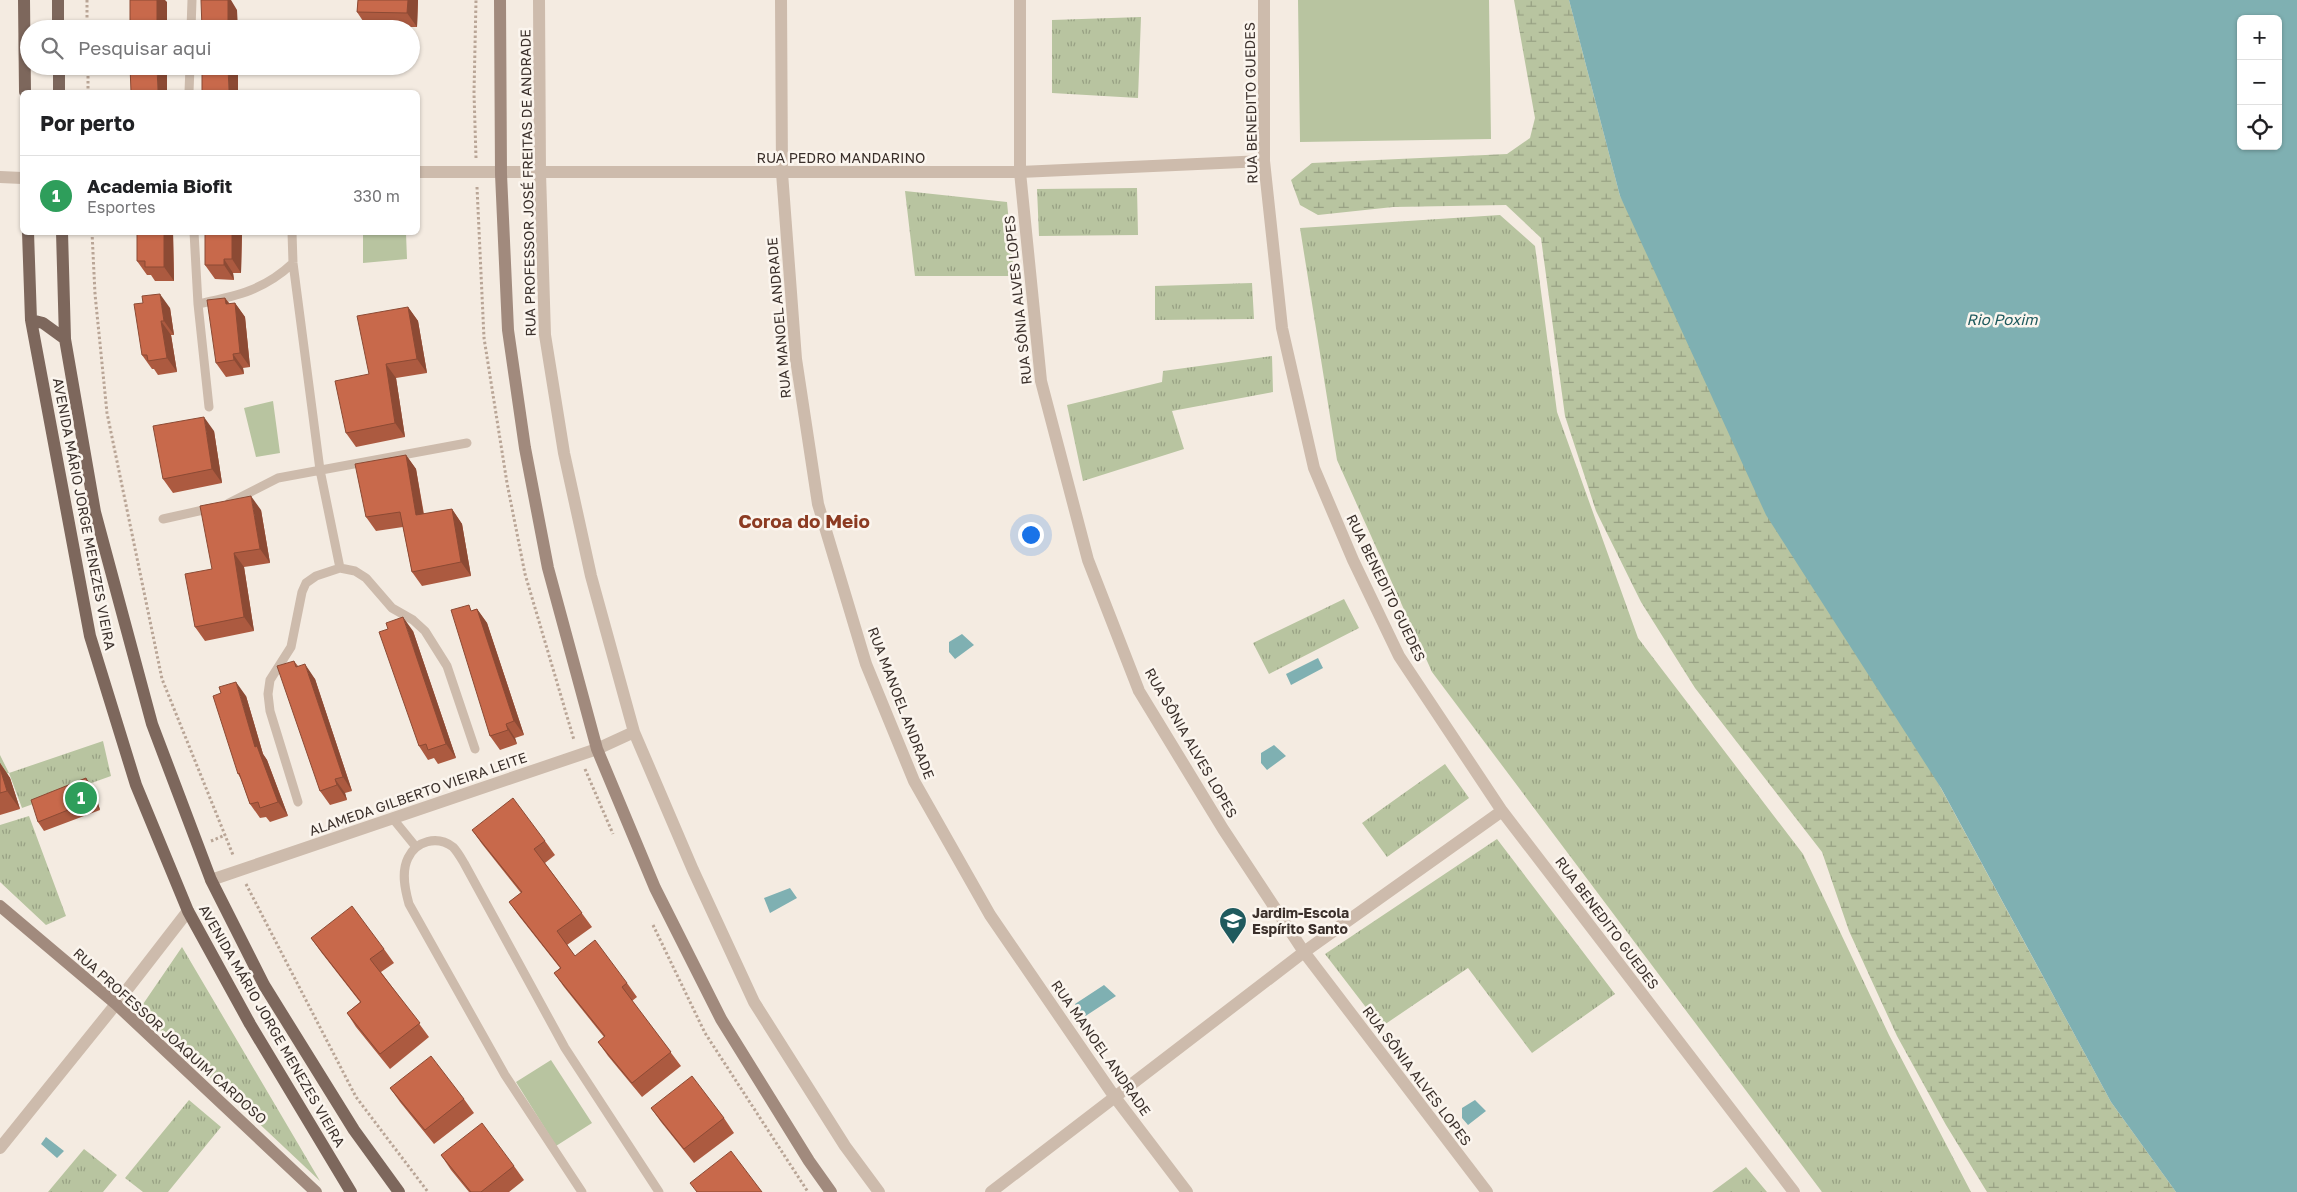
<!DOCTYPE html>
<html lang="pt">
<meta charset="utf-8">
<style>
:root{--surface:#fff;--page:#f2f2f2;--text:#202124;--muted:#757577;--line:#e0e0e0;--accent:#2563eb}
body{margin:0;font-family:"Golos Text",sans-serif;background:var(--page);color:var(--text)}
.controls{position:absolute;right:15px;top:15px;display:grid;overflow:hidden;border-radius:8px;box-shadow:0 1px 4px #0004}
.controls button{width:45px;height:45px;display:grid;place-items:center;padding:0;border:0;border-bottom:1px solid var(--line);background:var(--surface);color:var(--text);font:25px sans-serif}
.you{position:absolute;left:1030px;top:534px;width:18px;height:18px;margin:-12px;border:4px solid #fff;border-radius:50%;background:#1a73e8;box-shadow:0 0 0 8px #1a73e833}
.badge{display:grid;place-items:center;width:32px;height:32px;border-radius:50%;background:var(--accent);color:#fff;font-size:16px;font-weight:700}
.pin{position:absolute;translate:-50% -50%;border:2px solid #fff;box-shadow:0 1px 5px #0006}
.list{margin:0;padding:0;list-style:none}
h2{display:flex;justify-content:space-between;align-items:center;height:65px;margin:0;padding:0 20px;font-size:21px}
h2 small{font-size:16px;font-weight:400;color:var(--muted)}
.list li{display:grid;grid-template-columns:32px 1fr auto;gap:15px;align-items:center;box-sizing:border-box;height:80px;padding:0 20px;border-top:1px solid var(--line)}
.list b{display:block;font-size:19px;white-space:nowrap}
.list p{margin:0;font-size:16px;white-space:nowrap;color:var(--muted)}
.list em{font-size:16px;font-style:normal;color:var(--muted)}
.icon{flex:none;width:28px;height:28px;fill:none;stroke:currentColor;stroke-width:2;stroke-linecap:round;stroke-linejoin:round}
.map{position:relative;flex:none;width:2297px;height:1192px;overflow:hidden}
.search{position:absolute;background:var(--surface);box-shadow:0 1px 4px #0004;left:20px;top:20px;width:400px;height:55px;display:flex;align-items:center;gap:12px;box-sizing:border-box;padding:0 18px;border-radius:28px;color:var(--muted);font-size:19px}
.panel{position:absolute;background:var(--surface);box-shadow:0 1px 4px #0004;left:20px;top:90px;width:400px;height:145px;border-radius:8px}
.map>svg:first-child{display:block}
</style>
<div class="map">
<svg width="2297" height="1192" viewBox="0 0 2297 1192">
<defs>
<pattern id="grass-tufts" width="24" height="20" patternUnits="userSpaceOnUse" patternTransform="scale(1.25)"><rect width="24" height="20" fill="#b8c4a0"/><path d="M3 7l-1-3M5 7V3M7 7l1-3M15 17l-1-3M17 17v-4M19 17l1-3" fill="none" stroke="#97a083"/></pattern>
<pattern id="wetland-marsh" width="20" height="14" patternUnits="userSpaceOnUse" patternTransform="scale(1.25)"><rect width="20" height="14" fill="#b8c4a0"/><path d="M1 5h8M5 5V1M11 12h8M15 12V8" fill="none" stroke="#97a083"/></pattern>
</defs>
<rect width="100%" height="100%" fill="#f4ebe1"/>
<!-- grass -->
<path fill="url(#grass-tufts)" d="M1141 17 1138 98 1052 93V20Z
M1137 188 1138 235 1039 236 1037 189Z
M905 191 1007 202 1014 276H915Z
M1500 215 1535 246 1557 412 1638 638 1803 854 1889 1035 1971 1192H1822L1432 672 1337 460 1300 228Z
M1252 283 1254 319 1155 320V286Z
M1272 356 1273 392 1172 411 1184 449 1083 481 1067 405 1162 382 1163 371Z
M1344 599 1359 628 1269 674 1253 643Z
M103 741 111 776 22 808 9 773 0 776V755L9 773Z
M1445 764 1469 798 1387 857 1362 823Z
M29 816 66 916 46 925 0 882V825Z
M1497 839 1615 994 1532 1053 1468 968 1381 1027 1325 954Z
M182 947 320 1181 139 1010Z
M189 1100 221 1127 168 1192H143L125 1178Z
M84 1149 117 1175 103 1192H48Z
M1746 1167 1767 1192H1712Z"/>
<!-- wetland -->
<path fill="url(#wetland-marsh)" d="M1514 0H1569L1620 196 2111 1102 2176 1192H1987L1946 1125 1897 1036 1849 931 1822 852 1695 688 1641 602 1596 511 1565 416 1541 238 1506 205 1393 207 1318 215 1300 205 1291 180 1312 163 1507 154 1530 138 1535 118Z"/>
<!-- park -->
<path fill="#b8c4a0" d="M1298 0H1489L1491 139 1300 142Z
M363 233H406L407 259 363 263Z
M273 401 280 453 256 457 244 408Z
M551 1060 592 1123 556 1146 516 1082Z"/>
<!-- water -->
<path fill="#7fb0b2" fill-rule="evenodd" d="M1569 0H2297V1192H2176L2111 1102 1941 788 1766 515 1620 196ZM2241 19H2278V146H2241Z
M962 634 974 645 955 659 949 652V642Z
M1318 658 1323 668 1291 685 1286 674Z
M1274 745 1286 756 1267 770 1261 763V753Z
M790 888 797 898 770 913 764 898Z
M1104 985 1116 996 1084 1017 1075 1004Z
M1475 1100 1486 1111 1468 1125 1462 1118V1108Z
M46 1137 64 1151 57 1158 41 1144Z"/>
<g fill="none" stroke-linecap="round" stroke-linejoin="round">
<!-- path -->
<path stroke="#b9a596" stroke-width="3" stroke-dasharray="2.5 2.5" stroke-linecap="butt" d="M87 0V29
M88 66V92
M476 158 474 93 476 0
M477 187 484 338 507 483 525 574 574 740
M92 232 95 294 107 413 162 679 233 855
M585 769 613 834
M211 841 225 835
M246 884 356 1097 428 1192
M653 925 705 1033 808 1192"/>
<!-- lane -->
<path stroke="#cdbbac" stroke-width="9" d="M191 29 192 0
M189 92 190 66
M194 232 198 304 209 407
M292 232 293 263 320 470 340 568
M198 304C236 296 263 291 293 263
M229 503 278 478 467 443
M163 519 212 508
M298 802 270 711 268 694 270 680 291 647 302 592 306 583 316 576 340 568 355 571 366 578 392 608 413 620 425 631 447 666 475 749
M394 820 416 847
M582 1192 505 1075 409 904C405 890 401 872 408 858 416 841 437 835 453 847 457 851 461 858 464 863L565 1048 659 1192"/>
<!-- street -->
<path stroke="#cdbbac" stroke-width="12" d="M539 0 540 173 545 335 564 453 591 576 634 732 693 870 754 1002 845 1146 879 1192
M781 0 782 173 796 359 818 504 866 664 914 781 990 915 1114 1096 1187 1192
M1020 0V172L1041 381 1088 560 1139 691 1223 829 1304 952 1487 1192
M1264 0V161L1282 328 1314 468 1353 560 1399 656 1502 811 1794 1192
M418 172H1020L1264 161
M0 177 22 178
M211 880 597 749 634 732
M0 1148 116 1004 188 911
M991 1192 1304 952 1502 811"/>
<!-- secondary -->
<path stroke="#a18a7d" stroke-width="12" d="M500 0 501 174 508 330 525 448 548 568 597 749 655 888 721 1019 809 1161 831 1192
M0 906 116 1004 316 1192"/>
<!-- primary -->
<path stroke="#7d675c" stroke-width="12" d="M24 0 25 92
M58 0V29
M59 66V92
M28 232 31 320 90 636 136 785 188 911 250 1024 351 1192
M62 232 65 339 95 512 152 724 211 880 264 985 354 1130 399 1192
M31 320 43 323 65 339"/>
</g>
<!-- wall -->
<path fill="#ac5a40" d="M358 0H418L417 27H367L357 12Z
M173 232 174 281H155L151 275H147L137 261Z
M242 232 241 273H233L234 280 215 279 205 265Z
M225 298 230 304 235 303 245 317 250 367 243 368 244 374 226 377 216 363Z
M143 303 170 308 174 335H171L177 372 158 375 154 369H152L142 355Z
M408 307 418 321 427 373 396 378 405 437 356 447 346 433 369 374Z
M214 431 222 483 173 493 163 479Z
M406 455 416 469 424 514 452 509 462 524 471 576 422 586 412 572 403 527 376 531 366 517Z
M261 510 270 563 244 567 254 631 205 641 195 627 212 569Z
M477 609 487 623 524 735 515 738 517 744 500 750 490 736 473 610Z
M413 631 456 758 438 764 434 758 428 760 419 746Z
M294 661 298 666 315 679 352 791 345 793 347 800 330 805 320 791Z
M246 696 263 754 267 760 288 816 270 822 266 817 260 818 250 804 241 779 238 774Z
M0 763 10 778 20 809 0 815Z
M93 787 100 810 44 831 38 822Z
M472 830 545 841 555 855 545 863 592 927 567 945 575 956 627 983 637 997 632 1001 681 1066 642 1097 608 1056 598 1042 604 1037 564 987 554 973 560 968 519 916 509 902 521 893 482 844Z
M311 938 384 949 394 963 381 972 429 1037 390 1069 356 1027 347 1013 360 1002 321 952Z
M390 1088 464 1099 474 1113 434 1144 400 1102Z
M651 1108 724 1118 734 1133 694 1163 661 1122Z
M441 1155 514 1166 524 1180 509 1192H469L451 1170Z"/>
<!-- shaded-wall -->
<path fill="#8c4a34" d="M157 0H165L167 2V29H157Z
M228 0H231L237 10 238 29H228Z
M408 0H418L417 27 407 13Z
M157 66H167V92H158Z
M228 66H238V92H229Z
M164 232H173L174 281 164 267Z
M232 232H242L241 273 232 259Z
M224 259 233 273 234 280 224 265Z
M160 294 170 308 174 335 164 321Z
M225 298 235 312 226 304Z
M235 303 245 317 250 367 240 353Z
M408 307 418 321 427 373 417 359Z
M161 321 171 335 177 372 167 358Z
M233 354 243 368 244 374 234 360Z
M386 364 396 378 405 437 395 423Z
M204 417 214 431 222 483 212 469Z
M406 455 416 469 426 530 416 515Z
M251 496 261 510 270 563 260 549Z
M452 509 462 524 471 576 461 562Z
M234 553 244 567 254 631 244 617Z
M477 609 487 623 524 735 514 721Z
M403 617 413 631 456 758 446 744Z
M305 664 315 679 352 791 343 777Z
M236 682 246 696 263 754 267 760 288 816 278 802 255 747Z
M506 724 515 738 517 744 508 730Z
M0 763 10 778 20 809 7 791 0 768Z
M86 778 93 787 100 810 93 800Z
M335 779 345 793 347 800 337 785Z"/>
<!-- building -->
<path fill="#c8694b" stroke="#8c4a34" d="M130 0H157V29H130Z
M201 0H228V29H202Z
M358 0H408L407 13 357 12Z
M130 66H157L158 92H131Z
M202 66H228L229 92H202Z
M137 232H164V267H145V261H137Z
M205 232H232V259H224V265H205Z
M160 294 164 321H161L167 358 148 361 147 355H142L134 304 143 303 142 296Z
M225 298 226 304 235 303 240 353 233 354 234 360 216 363 207 300Z
M408 307 417 359 386 364 395 423 346 433 335 381 369 374 357 316Z
M204 417 212 469 163 479 153 426Z
M406 455 416 515 452 509 461 562 412 572 400 512 366 517 355 464Z
M251 496 260 549 234 553 244 617 195 627 185 574 212 569 200 506Z
M469 605 471 611 477 609 514 721 506 724 508 730 490 736 451 610Z
M403 617 446 744 428 750 426 744 419 746 379 632 388 629 386 623Z
M294 661 296 667 305 664 343 777 335 779 337 785 320 791 277 666Z
M236 682 255 747 257 746 278 802 260 808 258 802 250 804 239 773 238 774 213 696 221 693 219 687Z
M0 768 7 791 0 793Z
M86 778 93 800 38 822 31 800Z
M513 798 545 841 534 849 582 913 557 931 575 956 595 940 627 983 622 987 671 1052 632 1083 598 1042 605 1036 554 973 561 968 509 902 522 892 472 830Z
M352 906 384 949 370 959 420 1023 380 1054 347 1013 361 1002 311 938Z
M431 1056 464 1099 425 1130 390 1088Z
M692 1076 724 1118 684 1149 651 1108Z
M482 1123 514 1166 481 1192H471L441 1155Z
M731 1151 762 1192H697L690 1183Z"/>
<!-- icons -->
<defs>
<symbol id="school-pin" viewBox="-11 -11 22 30"><path d="M0 17L-7.5 6A9.5 9.5 0 1 1 7.5 6Z" fill="#1f5a5e" stroke="#fbf5ee"/><path d="M0-5L7-2L0 1L-7-2ZM-4 1L0 2.5L4 1V4Q0 6-4 4Z" fill="#fff"/></symbol>
</defs>
<g fill-rule="evenodd">
<use href="#school-pin" x="1217" y="905" width="32" height="43"/>
</g>
<g text-anchor="middle" stroke-width="5" stroke-linejoin="round" paint-order="stroke">
<!-- street labels -->
<g font-size="14" fill="#3b302b" stroke="#fbf5ee">
<text transform="translate(1251 103) rotate(-91)" y="5">RUA BENEDITO GUEDES</text>
<text x="841" y="163">RUA PEDRO MANDARINO</text>
<text transform="translate(528 183) rotate(-91)" y="5">RUA PROFESSOR JOSÉ FREITAS DE ANDRADE</text>
<text transform="translate(1018 300) rotate(-96)" y="5">RUA SÔNIA ALVES LOPES</text>
<text transform="translate(779 318) rotate(-95)" y="5">RUA MANOEL ANDRADE</text>
<text transform="translate(84 514) rotate(79)" y="5">AVENIDA MÁRIO JORGE MENEZES VIEIRA</text>
<text transform="translate(1386 588) rotate(64)" y="5">RUA BENEDITO GUEDES</text>
<text transform="translate(901 703) rotate(69)" y="5">RUA MANOEL ANDRADE</text>
<text transform="translate(1191 743) rotate(60)" y="5">RUA SÔNIA ALVES LOPES</text>
<text transform="translate(418 794) rotate(-19)" y="5">ALAMEDA GILBERTO VIEIRA LEITE</text>
<text transform="translate(1607 923) rotate(53)" y="5">RUA BENEDITO GUEDES</text>
<text transform="translate(272 1026) rotate(60)" y="5">AVENIDA MÁRIO JORGE MENEZES VIEIRA</text>
<text transform="translate(170 1036) rotate(42)" y="5">RUA PROFESSOR JOAQUIM CARDOSO</text>
<text transform="translate(1101 1048) rotate(55)" y="5">RUA MANOEL ANDRADE</text>
<text transform="translate(1417 1076) rotate(53)" y="5">RUA SÔNIA ALVES LOPES</text>
</g>
<!-- poi labels -->
<g font-size="14" font-weight="bold" fill="#3b302b" stroke="#fbf5ee" text-anchor="start">
<text x="1252" y="918">Jardim-Escola<tspan x="1252" dy="16">Espírito Santo</tspan></text>
</g>
<!-- water labels -->
<g font-size="15" font-style="italic" fill="#1f5a5e" stroke="#fbf5ee">
<text x="2002" y="325">Rio Poxim</text>
</g>
<!-- district labels -->
<g font-size="19" font-weight="bold" fill="#8c3b22" stroke="#fbf5ee">
<text x="804" y="528">Coroa do Meio</text>
</g>
</g>
</svg>
<div class="controls">
<button>+</button>
<button>−</button>
<button><svg class="icon" aria-label="locate" viewBox="0 0 24 24"><circle cx="12" cy="12" r="6"/><path d="M12 2v4M12 18v4M2 12h4M18 12h4"/></svg></button>
</div>
<div class="you"></div>
<div class="pin badge" style="left:81px;top:798px;background:#2e9e5b">1</div>
<div class="search"><svg class="icon" aria-label="search" viewBox="0 0 24 24"><circle cx="10" cy="10" r="6"/><path d="M15 15l6 6"/></svg>Pesquisar aqui</div>
<section class="panel">
<h2>Por perto<small></small></h2>
<ul class="list">
<li><span class="badge" style="background:#2e9e5b">1</span><div><b>Academia Biofit</b><p>Esportes</p></div><em>330 m</em></li>
</ul>
</section>
</div>
